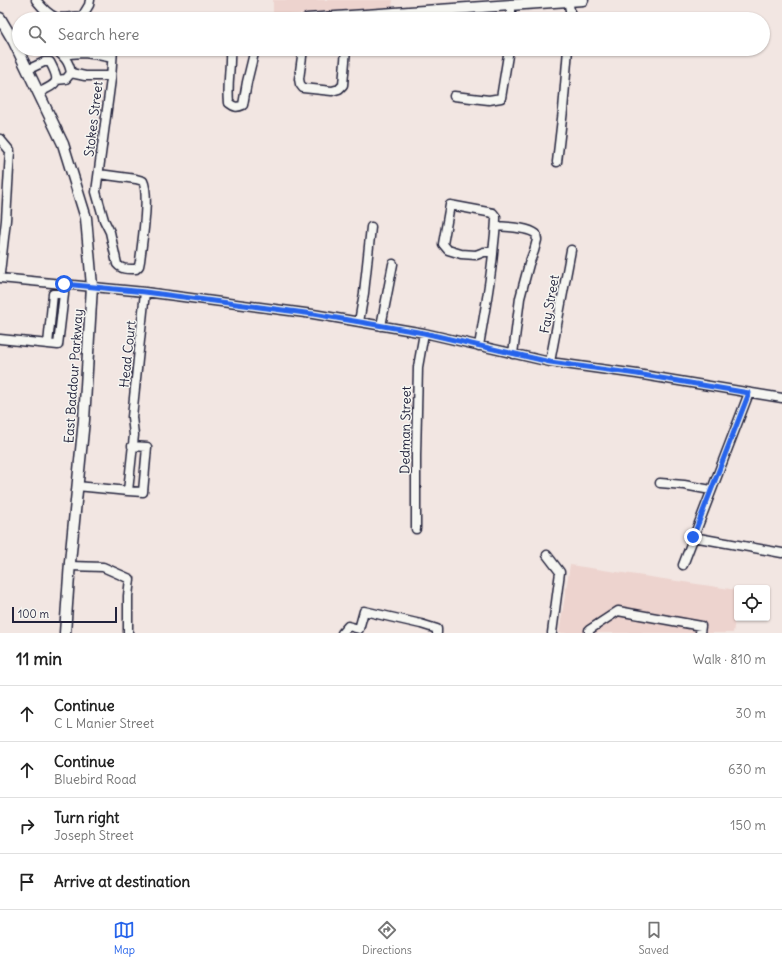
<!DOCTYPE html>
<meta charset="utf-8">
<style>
:root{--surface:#fff;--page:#f2f2f2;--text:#222;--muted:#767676;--line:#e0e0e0;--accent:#2563eb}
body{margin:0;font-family:Delius,sans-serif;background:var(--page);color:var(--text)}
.controls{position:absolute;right:12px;bottom:12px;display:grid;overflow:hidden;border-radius:4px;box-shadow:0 1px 3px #0004}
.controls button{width:36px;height:36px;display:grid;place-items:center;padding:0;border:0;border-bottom:1px solid var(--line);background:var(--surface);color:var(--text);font:20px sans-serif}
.scale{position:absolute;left:12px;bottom:10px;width:105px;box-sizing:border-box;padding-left:4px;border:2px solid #22223b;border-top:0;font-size:11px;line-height:14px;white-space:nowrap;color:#22223b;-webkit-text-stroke:3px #f6f6f2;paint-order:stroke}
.stop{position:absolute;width:12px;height:12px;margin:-9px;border:3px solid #2563eb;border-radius:50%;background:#fff}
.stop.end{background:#2563eb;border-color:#fff;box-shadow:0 1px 4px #0008}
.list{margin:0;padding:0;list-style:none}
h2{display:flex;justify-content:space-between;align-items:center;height:52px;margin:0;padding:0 16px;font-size:17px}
h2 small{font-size:13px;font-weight:400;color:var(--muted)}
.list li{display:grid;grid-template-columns:26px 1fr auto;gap:12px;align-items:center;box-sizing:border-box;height:56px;padding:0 16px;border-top:1px solid var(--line)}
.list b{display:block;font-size:15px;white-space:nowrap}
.list p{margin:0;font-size:13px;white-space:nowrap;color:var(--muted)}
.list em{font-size:13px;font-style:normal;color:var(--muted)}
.icon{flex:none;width:22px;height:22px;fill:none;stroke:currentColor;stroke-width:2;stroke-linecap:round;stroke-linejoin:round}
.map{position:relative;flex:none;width:782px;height:633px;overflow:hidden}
.search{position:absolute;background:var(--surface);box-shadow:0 1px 3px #0004;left:12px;right:12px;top:12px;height:44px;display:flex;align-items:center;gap:10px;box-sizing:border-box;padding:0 14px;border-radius:22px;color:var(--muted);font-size:15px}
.sheet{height:276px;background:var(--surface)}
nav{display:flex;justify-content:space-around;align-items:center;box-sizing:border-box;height:56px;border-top:1px solid var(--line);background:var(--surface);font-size:11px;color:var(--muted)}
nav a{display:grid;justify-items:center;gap:2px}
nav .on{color:var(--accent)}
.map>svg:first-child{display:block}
</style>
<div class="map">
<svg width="782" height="633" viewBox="0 0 782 633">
<rect width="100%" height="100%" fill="#f2e6e2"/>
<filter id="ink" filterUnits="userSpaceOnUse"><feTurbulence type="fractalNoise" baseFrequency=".025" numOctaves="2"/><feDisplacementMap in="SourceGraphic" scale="8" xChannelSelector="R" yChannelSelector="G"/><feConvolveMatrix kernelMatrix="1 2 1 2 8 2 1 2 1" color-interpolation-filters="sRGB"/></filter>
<g filter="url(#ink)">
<!-- built -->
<path fill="#edd3ce" d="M273 0H393L392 7 273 16Z
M570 565 737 590V605L733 633H559Z"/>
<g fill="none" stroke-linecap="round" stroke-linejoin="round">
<defs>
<path id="minor" d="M36 0C53 21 57 20 83 15L89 5 90 0
M568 1 570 10V19
M511 5V19
M54 49C64 56 69 61 71 73L66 79 56 80
M230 49C231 67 227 85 229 103 234 107 237 108 243 105L247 82 255 49
M303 49 299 79 300 84 303 88 332 91 339 89 343 85 346 49
M63 55C83 51 93 54 112 58
M27 70 44 62H50C61 83 58 83 38 93
M71 73 85 76H111
M454 96 489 100 501 98 509 49
M0 139 10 151 6 220 0 273
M557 162 563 110 568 49
M99 174 136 179 143 181C150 195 142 243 140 261L139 266 136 269C128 269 122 270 117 264L110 232 104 220 96 192 111 79 113 49
M496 226C507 227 528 227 536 234L537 240 534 251 529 264 520 298 513 354
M0 278 145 292 313 314 424 333 550 362 637 374 782 398
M359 322 364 293 371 227
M381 326 393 264
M0 339 58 345 64 294V284
M48 344 53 294H64
M479 346C484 315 490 285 493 254 494 241 496 229 496 217L493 213 450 205 443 244 448 250 461 254 476 255 484 252H493
M550 362 571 250
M660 483 684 485 711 490
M77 486 128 491 134 435 132 417 145 292
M128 491 143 492 147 447 132 446
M416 529V456L418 367 424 333
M693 537 782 553
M547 555 560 572 552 633
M683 565 749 393
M70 566 103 567 130 579 128 596V633
M342 633 348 626 359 629 364 611 421 624 437 629V633
M589 633V630L618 611 701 626 700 633"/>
<path id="major" d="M0 18 14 42 63 144 86 218 92 286 84 420 70 562 65 633
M307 19 583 0"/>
</defs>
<!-- minor casing -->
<use href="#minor" stroke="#22223b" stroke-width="11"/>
<!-- major casing -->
<use href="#major" stroke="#22223b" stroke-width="13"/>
<!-- minor -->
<use href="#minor" stroke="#f6f6f2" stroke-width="8"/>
<!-- major -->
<use href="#major" stroke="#f6f6f2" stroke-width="10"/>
</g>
</g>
<g fill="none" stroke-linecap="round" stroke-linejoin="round" filter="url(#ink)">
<!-- route -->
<path stroke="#2563eb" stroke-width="5" d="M64 284 145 292 313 314 424 333 550 362 637 374 749 393 693 537"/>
</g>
<g text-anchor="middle" stroke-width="3" stroke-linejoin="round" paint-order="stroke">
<!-- street labels -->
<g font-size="13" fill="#22223b" stroke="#f6f6f2">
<text transform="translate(93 119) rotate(-83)" y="5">Stokes Street</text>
<text transform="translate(549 304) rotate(-80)" y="5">Fay Street</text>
<text transform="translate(127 354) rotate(-84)" y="5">Head Court</text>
<text transform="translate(73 376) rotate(-86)" y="5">East Baddour Parkway</text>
<text transform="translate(405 430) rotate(-89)" y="5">Dedman Street</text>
</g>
</g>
</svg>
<div class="controls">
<button><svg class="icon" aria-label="locate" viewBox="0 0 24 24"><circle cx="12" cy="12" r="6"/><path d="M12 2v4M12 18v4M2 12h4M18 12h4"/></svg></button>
</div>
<div class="scale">100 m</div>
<div class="stop" style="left:64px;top:284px"></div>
<div class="stop end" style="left:693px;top:537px"></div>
<div class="search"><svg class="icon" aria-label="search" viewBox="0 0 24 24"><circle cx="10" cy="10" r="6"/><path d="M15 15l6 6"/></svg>Search here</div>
</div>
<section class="sheet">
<h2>11 min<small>Walk · 810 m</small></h2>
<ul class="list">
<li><svg class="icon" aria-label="ahead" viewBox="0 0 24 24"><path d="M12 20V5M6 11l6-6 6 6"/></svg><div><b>Continue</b><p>C L Manier Street</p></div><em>30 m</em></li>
<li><svg class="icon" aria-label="ahead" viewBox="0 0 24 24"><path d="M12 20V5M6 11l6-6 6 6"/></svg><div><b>Continue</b><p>Bluebird Road</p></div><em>630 m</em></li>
<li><svg class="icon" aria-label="right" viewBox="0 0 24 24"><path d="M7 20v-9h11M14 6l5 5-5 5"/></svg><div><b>Turn right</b><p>Joseph Street</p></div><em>150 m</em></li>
<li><svg class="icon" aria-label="arrive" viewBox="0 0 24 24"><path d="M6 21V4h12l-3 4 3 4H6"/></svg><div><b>Arrive at destination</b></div></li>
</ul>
</section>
<nav>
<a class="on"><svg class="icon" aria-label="map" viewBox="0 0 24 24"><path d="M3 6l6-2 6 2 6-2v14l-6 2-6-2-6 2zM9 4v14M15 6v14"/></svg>Map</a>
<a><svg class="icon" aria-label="directions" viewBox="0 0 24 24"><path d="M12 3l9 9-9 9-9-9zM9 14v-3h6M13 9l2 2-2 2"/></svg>Directions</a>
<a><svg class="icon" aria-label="saved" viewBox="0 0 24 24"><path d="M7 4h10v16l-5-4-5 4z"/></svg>Saved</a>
</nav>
